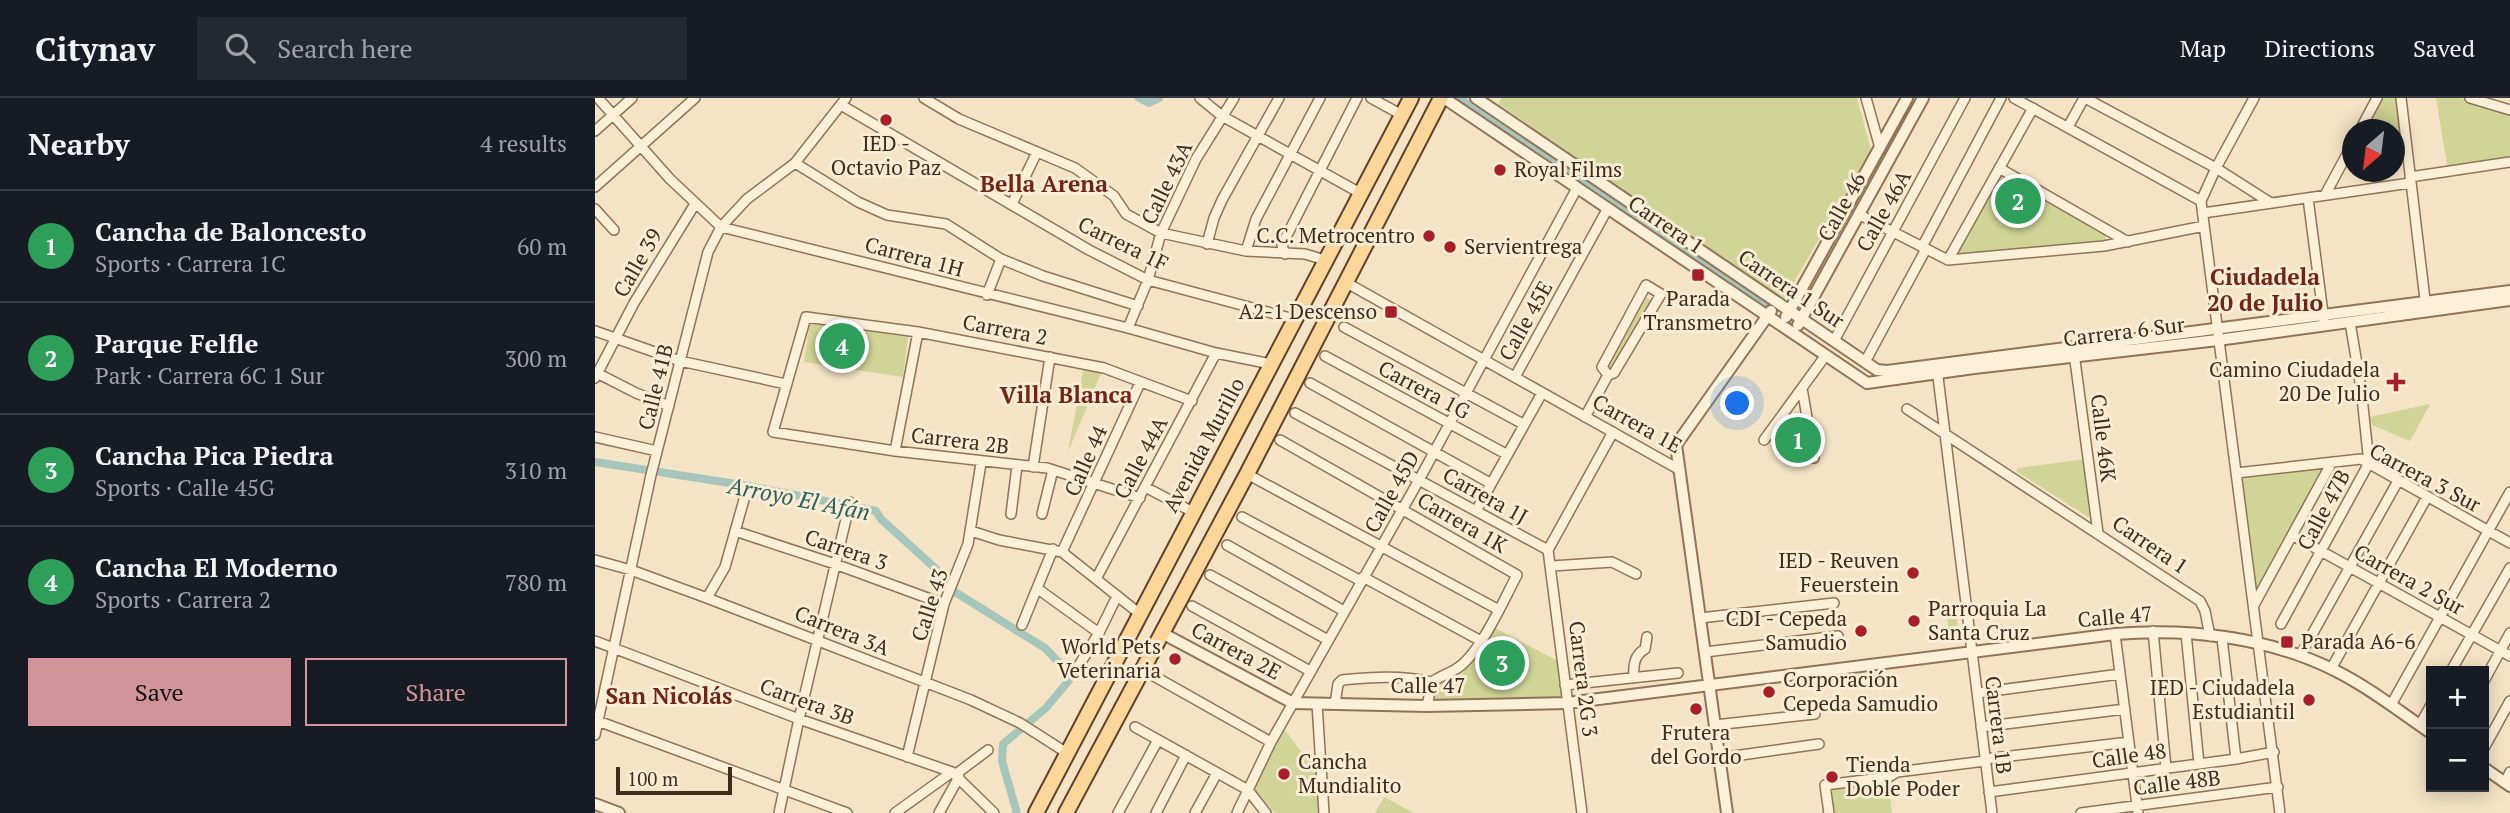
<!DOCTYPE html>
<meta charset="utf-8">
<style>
:root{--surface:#171b24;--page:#242831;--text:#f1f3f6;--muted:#9ea1a6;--line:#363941;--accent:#d1949a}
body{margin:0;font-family:"PT Serif",serif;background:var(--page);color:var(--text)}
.controls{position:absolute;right:21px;bottom:21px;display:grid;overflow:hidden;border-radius:0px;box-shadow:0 4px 18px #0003}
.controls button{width:63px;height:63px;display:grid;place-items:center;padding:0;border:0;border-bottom:2px solid var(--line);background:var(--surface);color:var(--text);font:35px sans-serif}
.compass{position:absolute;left:1747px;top:21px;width:63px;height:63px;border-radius:50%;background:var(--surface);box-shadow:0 4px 18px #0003;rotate:208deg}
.scale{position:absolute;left:21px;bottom:18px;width:116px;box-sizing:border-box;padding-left:7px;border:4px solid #402c1d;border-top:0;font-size:19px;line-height:24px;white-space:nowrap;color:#402c1d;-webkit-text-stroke:5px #faedd5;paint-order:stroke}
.you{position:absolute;left:1143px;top:306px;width:24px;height:24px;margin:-18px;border:5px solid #fff;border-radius:50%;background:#1a73e8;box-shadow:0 0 0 10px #1a73e833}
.badge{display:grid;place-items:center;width:46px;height:46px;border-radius:50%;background:var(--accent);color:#fff;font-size:23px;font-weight:700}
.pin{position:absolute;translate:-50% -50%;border:4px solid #fff;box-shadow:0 2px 7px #0006}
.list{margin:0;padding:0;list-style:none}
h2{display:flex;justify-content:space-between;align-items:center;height:91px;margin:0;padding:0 28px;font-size:30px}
h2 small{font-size:23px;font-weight:400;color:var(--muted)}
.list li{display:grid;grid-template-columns:46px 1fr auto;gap:21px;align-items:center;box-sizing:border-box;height:112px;padding:0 28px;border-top:2px solid var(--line)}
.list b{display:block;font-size:26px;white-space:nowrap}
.list p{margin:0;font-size:23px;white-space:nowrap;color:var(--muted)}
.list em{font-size:23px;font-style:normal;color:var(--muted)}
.actions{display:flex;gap:14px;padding:21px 28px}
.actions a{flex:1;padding:16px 0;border:2px solid var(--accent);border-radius:0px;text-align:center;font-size:24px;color:var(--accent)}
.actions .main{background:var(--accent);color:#111}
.icon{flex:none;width:38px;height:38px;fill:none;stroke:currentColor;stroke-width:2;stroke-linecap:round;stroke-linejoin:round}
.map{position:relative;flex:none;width:1915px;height:715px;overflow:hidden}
header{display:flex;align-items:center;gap:42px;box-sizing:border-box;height:98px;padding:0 35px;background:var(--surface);border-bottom:2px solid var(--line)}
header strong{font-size:33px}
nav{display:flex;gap:38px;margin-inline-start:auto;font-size:24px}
.search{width:490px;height:63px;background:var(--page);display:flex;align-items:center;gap:18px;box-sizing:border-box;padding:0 24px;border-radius:0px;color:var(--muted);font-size:26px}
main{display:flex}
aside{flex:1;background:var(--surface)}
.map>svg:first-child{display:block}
</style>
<header>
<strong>Citynav</strong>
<div class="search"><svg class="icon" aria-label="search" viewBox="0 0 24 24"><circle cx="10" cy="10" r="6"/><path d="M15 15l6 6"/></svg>Search here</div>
<nav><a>Map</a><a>Directions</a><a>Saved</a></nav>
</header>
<main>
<aside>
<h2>Nearby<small>4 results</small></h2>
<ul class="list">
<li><span class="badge" style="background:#2e9e5b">1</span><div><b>Cancha de Baloncesto</b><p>Sports · Carrera 1C</p></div><em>60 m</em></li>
<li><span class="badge" style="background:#2e9e5b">2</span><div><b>Parque Felfle</b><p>Park · Carrera 6C 1 Sur</p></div><em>300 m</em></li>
<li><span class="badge" style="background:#2e9e5b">3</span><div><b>Cancha Pica Piedra</b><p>Sports · Calle 45G</p></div><em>310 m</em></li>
<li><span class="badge" style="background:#2e9e5b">4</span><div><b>Cancha El Moderno</b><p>Sports · Carrera 2</p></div><em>780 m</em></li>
</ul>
<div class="actions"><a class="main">Save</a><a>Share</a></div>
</aside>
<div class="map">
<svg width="1915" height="715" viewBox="0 0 1915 715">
<rect width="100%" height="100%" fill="#f4e3c4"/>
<!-- green -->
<path fill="#d0d496" d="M907 0H1262L1276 52 1189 201 903 6Z
M1781 0H1804L1812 59 1800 61V32H1764Z
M1841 0H1865L1915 13V61L1853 72Z
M1404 72 1513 133 1509 146 1355 161Z
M1049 198 1058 203 1017 273 1010 269Z
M215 225 313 239 308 279 209 264Z
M489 268 507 273 473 354Z
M1835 306 1815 343 1777 327 1775 319Z
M1210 325 1216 357 1195 360 1190 328Z
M1491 361 1498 422 1421 373 1423 370Z
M1736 366 1658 508 1644 377Z
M1361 509 1364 539 1369 543H1355L1351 510Z
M896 528 963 563 968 602 839 603 836 598 838 586 846 580H865Z
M688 629 710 659 720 658 725 715H680L658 690Z
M1293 682 1297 715H1236L1233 689Z
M789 699 819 715H780Z"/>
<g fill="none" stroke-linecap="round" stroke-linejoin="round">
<!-- canal -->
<path stroke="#a6c6bb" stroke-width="8" d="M544 0 554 5 564 0
M864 0 1170 206
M0 364 154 388 281 413 286 421 341 471 360 494 450 550 473 574 475 581 451 610 408 646 407 663 422 715"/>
<defs>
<path id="minor" d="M3 0 75 81 126 129 533 230 621 255 676 266
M329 0 364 21 480 70 519 98 531 116 566 135 651 153 710 156 730 162
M605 0 627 18 765 95
M776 0 807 17
M1271 0 1285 50
M1419 0 1606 103
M1490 0 1621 70 1676 105
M1659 0 1621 70 1606 103 1685 715
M1806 0 1831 210
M1875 0 1915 12
M246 7 494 152 553 182 699 221
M1473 29 1489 0
M1765 32 1782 0
M0 33 37 0
M200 65 263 104 292 117 351 126 406 161 448 178 543 208
M1404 70 1533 144
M1815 79 1915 64
M0 89 100 0
M1730 97 1758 45
M1713 100 1729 223
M417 106 442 54
M0 111 19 132
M1608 115 1815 85
M1265 117 1353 162 1509 148 1609 128
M612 146 619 120 627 102 684 0
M1327 149 1406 0
M651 153 661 121 725 0
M690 156 687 147 762 0
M1353 162 1438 10
M752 185 1085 372
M392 197 406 161
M749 229 928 326
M533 230 553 182 566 135 601 61 639 0
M0 233 85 263 191 286
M1239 243 1370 0
M1479 255 1503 435
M730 258 911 356
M1270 264 1331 151
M1342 271 1397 715
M0 274 41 295 74 308
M920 279 1013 110
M0 280 39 205 100 106
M715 285 895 385
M1207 290 1219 360
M1312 311 1605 503 1610 513 1615 538
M700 315 953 452
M990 319 1013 277 1019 275 1066 196 1051 187 1007 269 1013 277
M0 339 62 353
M685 342 922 477C909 501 885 557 861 571 853 576 845 578 837 584L832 608
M1169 342 1231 257
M300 353 323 234
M438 369 455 259
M1641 375 1766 361 1915 445
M652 376 904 512
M550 389 598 414
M545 400 452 370 300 353 178 334 211 219 323 234 509 270 597 303
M881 413 947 295
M416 416 422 368
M447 416 458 372
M647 419 766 483
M140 433 240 466 349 506
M376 433 404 442 467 454 545 516
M1697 437 1915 558
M632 447 749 513
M953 452 987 715
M953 452 1018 334
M467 454 545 285
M0 462 36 472 112 500 376 602 425 625 472 655
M957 468 1017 464 1041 476
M615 477 733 542
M768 479 886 543
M501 481 621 255
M443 491 504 535
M112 500 130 469 152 391
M1659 507 1737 364
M597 508 715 573
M1105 520 1239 505
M1686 526 1774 365 1766 290 1755 224
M427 527 458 451
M1558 533 1571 670
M1591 535 1604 666
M1520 536 1543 715
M1627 540 1641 661
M0 543 204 621 357 674 399 715
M1110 554 1243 538
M1705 558 1803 383
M1736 571 1832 399
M481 572 504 535 522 498
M1856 573 1915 470
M557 577 676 644
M1039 579C1038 568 1039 557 1050 551L1052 539
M1889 583 1915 535
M970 587 1083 575
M1382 595 1525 576
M722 606 729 715
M740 606 743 586 747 582C777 579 806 577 837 584
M1796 607 1915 394
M0 622 252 715
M1120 627 1220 616
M1825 627 1836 607
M540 629 653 692 671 715
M1386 629 1530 611
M0 637 56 377 113 154 126 129 152 101 200 65 251 0
M1889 650 1915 603
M312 659 349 506 373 446 386 365
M1125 660 1224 646
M1390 661 1534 644
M361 676 393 652
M1910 685 1915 674
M1394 694 1641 661 1679 654
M184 715 204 621 255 404
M300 715 357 674
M344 715 364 679
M523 715 563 642
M561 715 591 657
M600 715 622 675
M642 715 676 644 824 382 982 90
M1234 715 1230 687 1294 679 1302 674 1390 663
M1486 715 1683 689"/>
<path id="tertiary" d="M849 0 1272 285 1379 270 1623 242 1915 202
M881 0 1282 272 1292 273 1915 193
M1191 219 1312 0
M1203 227 1328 0
M567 535 698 605 832 608 972 605 1520 536C1594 530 1674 539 1741 573 1775 590 1805 614 1836 635
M1889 670 1915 688
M0 706 24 715
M1132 715 1081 347 1176 213"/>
<path id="primary" d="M441 715 816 0
M471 715 652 376 846 0"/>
</defs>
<!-- minor casing -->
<use href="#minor" stroke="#927357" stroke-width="12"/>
<!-- tertiary casing -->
<use href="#tertiary" stroke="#927357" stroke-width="14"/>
<!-- primary casing -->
<use href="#primary" stroke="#5f412c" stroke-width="18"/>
<!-- minor -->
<use href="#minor" stroke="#fdf0d9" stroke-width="9"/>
<!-- tertiary -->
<use href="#tertiary" stroke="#fdf0d9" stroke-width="10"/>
<!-- primary -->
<use href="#primary" stroke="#fbd698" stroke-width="14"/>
</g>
<!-- markers -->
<g fill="#a91f29" stroke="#faedd5" stroke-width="2.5">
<circle cx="291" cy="22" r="7"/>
<circle cx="905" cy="72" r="7"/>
<circle cx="834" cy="138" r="7"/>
<circle cx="855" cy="149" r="7"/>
<rect x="1096" y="170" width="14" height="14" rx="3.5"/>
<rect x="789" y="207" width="14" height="14" rx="3.5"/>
<path d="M1797.5 273.5h7v7h7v7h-7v7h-7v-7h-7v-7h7z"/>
<circle cx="1318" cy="475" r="7"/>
<circle cx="1319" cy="523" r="7"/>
<circle cx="1266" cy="533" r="7"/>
<rect x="1685" y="537" width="14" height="14" rx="3.5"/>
<circle cx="580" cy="561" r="7"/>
<circle cx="1174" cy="594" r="7"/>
<circle cx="1714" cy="602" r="7"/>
<circle cx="1101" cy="611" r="7"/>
<circle cx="689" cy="676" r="7"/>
<circle cx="1237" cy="679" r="7"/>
</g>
<g text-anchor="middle" stroke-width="6" stroke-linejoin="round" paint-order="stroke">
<!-- poi labels -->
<g font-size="21" fill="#402c1d" stroke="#faedd5" text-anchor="start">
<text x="291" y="53" text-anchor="middle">IED -<tspan x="291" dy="24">Octavio Paz</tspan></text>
<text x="919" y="79">Royal Films</text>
<text x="820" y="145" text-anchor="end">C.C. Metrocentro</text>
<text x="869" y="156">Servientrega</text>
<text x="1103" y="208" text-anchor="middle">Parada<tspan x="1103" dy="24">Transmetro</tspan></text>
<text x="782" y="221" text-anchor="end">A2-1 Descenso</text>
<text x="1785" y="279" text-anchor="end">Camino Ciudadela<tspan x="1785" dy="24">20 De Julio</tspan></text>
<text x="1304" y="470" text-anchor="end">IED - Reuven<tspan x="1304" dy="24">Feuerstein</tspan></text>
<text x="1333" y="518">Parroquia La<tspan x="1333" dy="24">Santa Cruz</tspan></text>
<text x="1252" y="528" text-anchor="end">CDI - Cepeda<tspan x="1252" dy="24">Samudio</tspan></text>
<text x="1706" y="551">Parada A6-6</text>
<text x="566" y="556" text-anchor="end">World Pets<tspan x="566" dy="24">Veterinaria</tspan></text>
<text x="1188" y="589">Corporación<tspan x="1188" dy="24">Cepeda Samudio</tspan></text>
<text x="1700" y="597" text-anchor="end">IED - Ciudadela<tspan x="1700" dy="24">Estudiantil</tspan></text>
<text x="1101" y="642" text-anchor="middle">Frutera<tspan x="1101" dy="24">del Gordo</tspan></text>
<text x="703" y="671">Cancha<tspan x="703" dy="24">Mundialito</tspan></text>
<text x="1251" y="674">Tienda<tspan x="1251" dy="24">Doble Poder</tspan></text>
</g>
<!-- street labels -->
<g font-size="21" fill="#402c1d" stroke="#faedd5">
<text transform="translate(572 85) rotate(-64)" y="7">Calle 43A</text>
<text transform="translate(1247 109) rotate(-61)" y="7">Calle 46</text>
<text transform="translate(1289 113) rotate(-61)" y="7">Calle 46A</text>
<text transform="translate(1071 127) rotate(34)" y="7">Carrera 1</text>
<text transform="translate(528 146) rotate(26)" y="7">Carrera 1F</text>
<text transform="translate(319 159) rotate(15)" y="7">Carrera 1H</text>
<text transform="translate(43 165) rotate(-60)" y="7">Calle 39</text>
<text transform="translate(1196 191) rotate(34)" y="7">Carrera 1 Sur</text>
<text transform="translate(931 223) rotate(-61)" y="7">Calle 45E</text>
<text transform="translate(410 232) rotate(11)" y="7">Carrera 2</text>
<text transform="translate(1529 234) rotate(-7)" y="7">Carrera 6 Sur</text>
<text transform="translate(61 289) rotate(-76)" y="7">Calle 41B</text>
<text transform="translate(829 292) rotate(28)" y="7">Carrera 1G</text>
<text transform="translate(1042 326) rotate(29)" y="7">Carrera 1E</text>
<text transform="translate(1508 340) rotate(83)" y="7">Calle 46K</text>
<text transform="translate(365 343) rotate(7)" y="7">Carrera 2B</text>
<text transform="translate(609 347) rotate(-62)" y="7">Avenida Murillo</text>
<text transform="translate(546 360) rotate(-62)" y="7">Calle 44A</text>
<text transform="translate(491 363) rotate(-66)" y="7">Calle 44</text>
<text transform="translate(1830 380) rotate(28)" y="7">Carrera 3 Sur</text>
<text transform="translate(797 394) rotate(-61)" y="7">Calle 45D</text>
<text transform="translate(890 398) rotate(29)" y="7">Carrera 1J</text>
<text transform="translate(1729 412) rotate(-62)" y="7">Calle 47B</text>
<text transform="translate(867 425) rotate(30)" y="7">Carrera 1K</text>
<text transform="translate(1555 447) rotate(34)" y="7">Carrera 1</text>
<text transform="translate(251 452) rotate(19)" y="7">Carrera 3</text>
<text transform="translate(1814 482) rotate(29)" y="7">Carrera 2 Sur</text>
<text transform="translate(335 507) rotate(-72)" y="7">Calle 43</text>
<text transform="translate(1520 519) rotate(-5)" y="7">Calle 47</text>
<text transform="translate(247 533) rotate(22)" y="7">Carrera 3A</text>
<text transform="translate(641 553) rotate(28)" y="7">Carrera 2E</text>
<text transform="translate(988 581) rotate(83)" y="7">Carrera 2G 3</text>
<text x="833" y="595">Calle 47</text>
<text transform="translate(212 604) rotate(20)" y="7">Carrera 3B</text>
<text transform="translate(1403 627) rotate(83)" y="7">Carrera 1B</text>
<text transform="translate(1534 658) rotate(-8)" y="7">Calle 48</text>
<text transform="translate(1582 685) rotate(-7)" y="7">Calle 48B</text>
</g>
<!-- neighbourhood labels -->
<g font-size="23" font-weight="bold" fill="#722417" stroke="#faedd5">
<text x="449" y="94">Bella Arena</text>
<text x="1670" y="187">Ciudadela<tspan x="1670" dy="26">20 de Julio</tspan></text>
<text x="471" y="305">Villa Blanca</text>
<text x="74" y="606">San Nicolás</text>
</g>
<!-- water labels -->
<g font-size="23" font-style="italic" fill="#2b615a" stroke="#faedd5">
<text transform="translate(204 401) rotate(11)" y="8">Arroyo El Afán</text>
</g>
</g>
</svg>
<div class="controls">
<button>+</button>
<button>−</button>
</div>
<svg class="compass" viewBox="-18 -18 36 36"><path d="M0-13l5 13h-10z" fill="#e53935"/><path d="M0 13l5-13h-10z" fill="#9ea1a6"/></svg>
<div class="scale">100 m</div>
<div class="you"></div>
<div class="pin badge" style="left:1203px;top:342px;background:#2e9e5b">1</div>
<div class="pin badge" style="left:1423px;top:103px;background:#2e9e5b">2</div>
<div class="pin badge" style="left:907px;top:565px;background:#2e9e5b">3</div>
<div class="pin badge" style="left:247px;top:248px;background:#2e9e5b">4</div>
</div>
</main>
